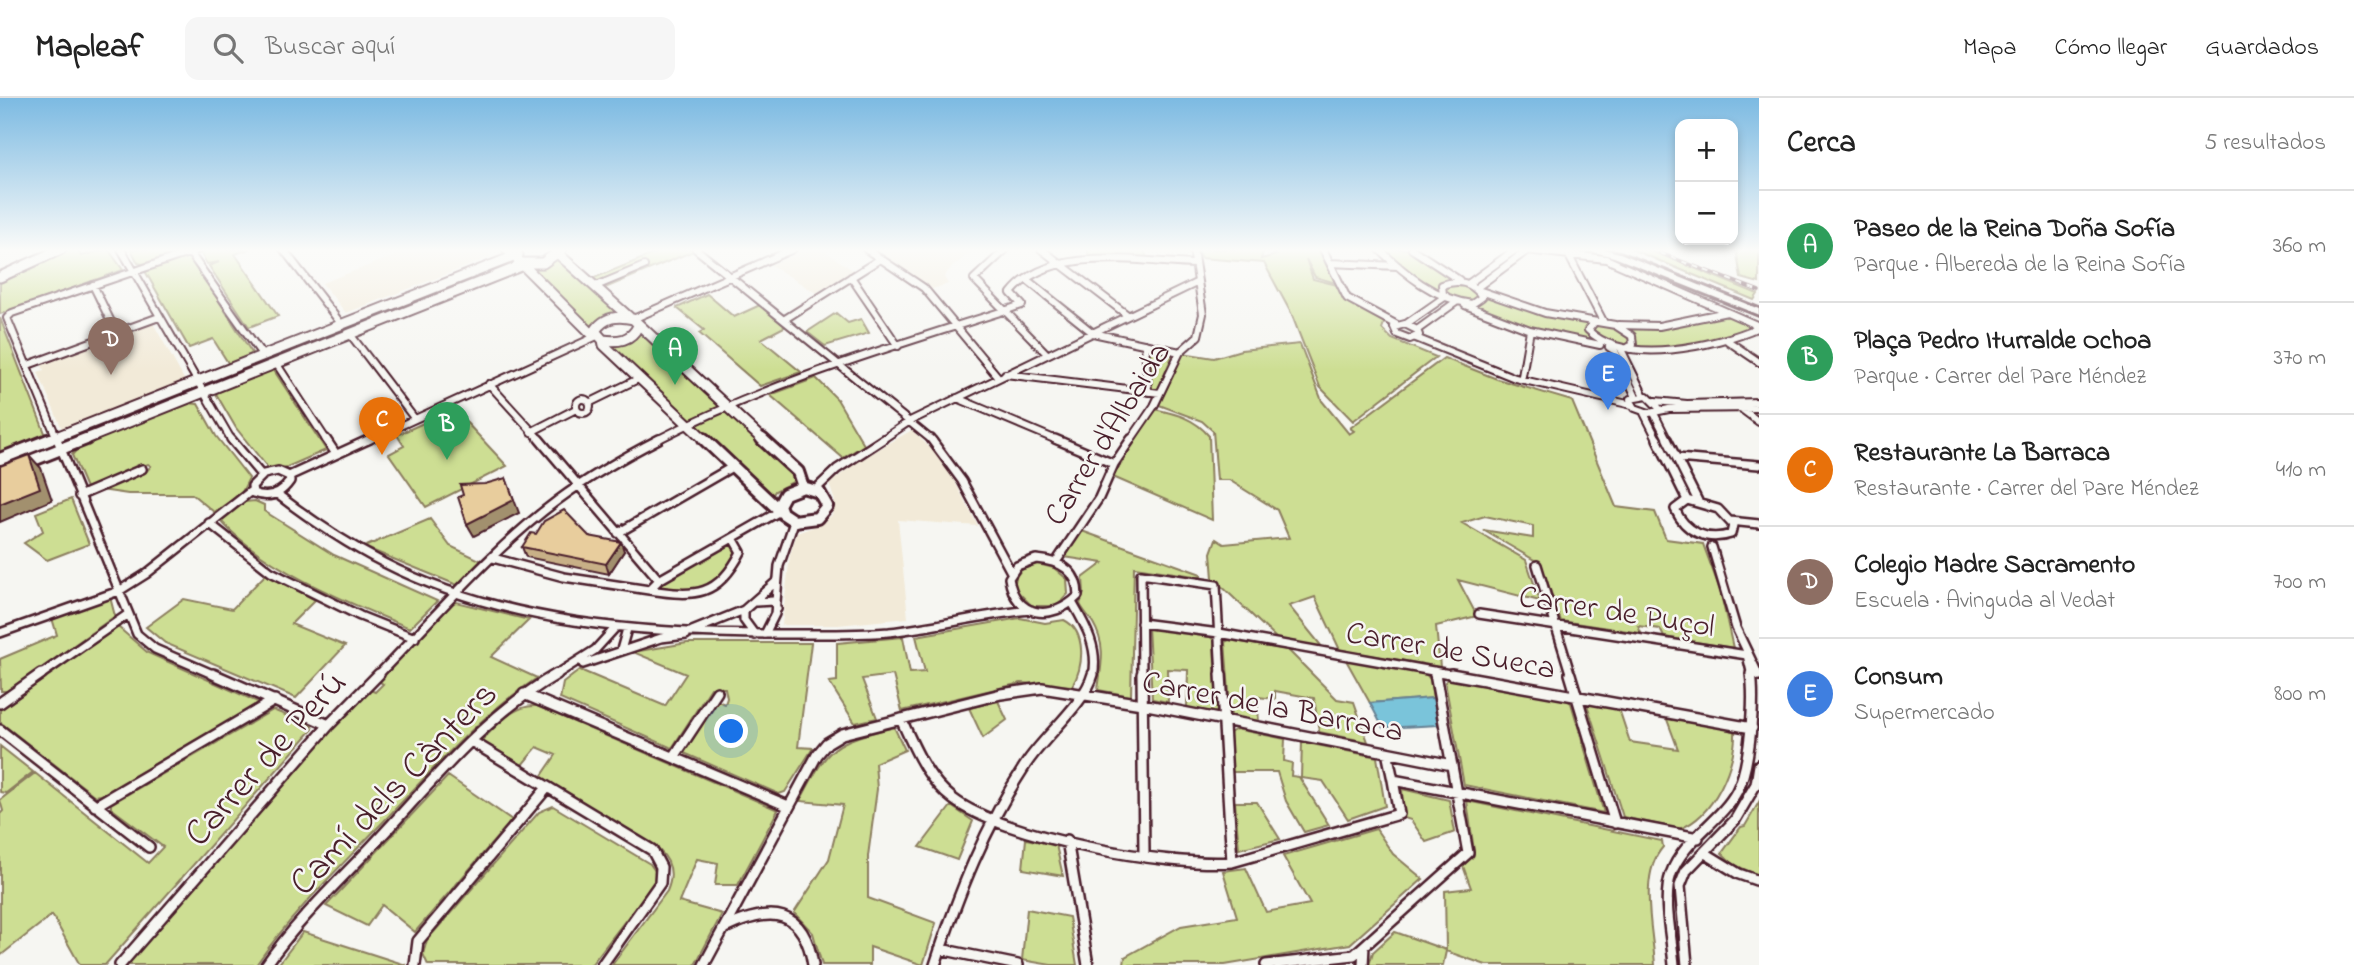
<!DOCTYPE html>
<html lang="es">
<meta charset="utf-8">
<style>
:root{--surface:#fff;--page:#f6f6f6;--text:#222;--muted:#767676;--line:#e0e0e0;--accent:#4a1f2b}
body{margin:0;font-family:"Indie Flower",sans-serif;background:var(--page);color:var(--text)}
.controls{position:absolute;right:21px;top:21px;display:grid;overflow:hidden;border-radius:14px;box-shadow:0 4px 10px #0003}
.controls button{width:63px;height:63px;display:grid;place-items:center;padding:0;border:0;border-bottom:2px solid var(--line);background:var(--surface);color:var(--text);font:35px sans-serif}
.you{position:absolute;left:732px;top:634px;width:24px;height:24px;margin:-18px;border:5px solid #fff;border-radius:50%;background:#1a73e8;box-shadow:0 0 0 10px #1a73e833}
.badge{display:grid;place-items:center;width:46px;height:46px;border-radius:50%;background:var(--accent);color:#fff;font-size:23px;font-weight:700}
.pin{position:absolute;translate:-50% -58px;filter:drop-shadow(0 2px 4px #0008)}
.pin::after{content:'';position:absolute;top:37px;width:24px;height:21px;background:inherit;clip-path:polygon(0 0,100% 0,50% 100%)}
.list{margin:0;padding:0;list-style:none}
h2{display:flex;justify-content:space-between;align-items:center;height:91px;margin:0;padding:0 28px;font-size:30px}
h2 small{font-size:23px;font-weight:400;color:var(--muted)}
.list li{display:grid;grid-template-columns:46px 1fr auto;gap:21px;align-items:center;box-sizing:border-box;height:112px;padding:0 28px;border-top:2px solid var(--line)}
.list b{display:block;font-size:26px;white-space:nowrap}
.list p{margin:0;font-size:23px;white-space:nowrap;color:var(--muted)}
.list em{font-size:23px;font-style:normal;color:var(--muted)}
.icon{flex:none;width:38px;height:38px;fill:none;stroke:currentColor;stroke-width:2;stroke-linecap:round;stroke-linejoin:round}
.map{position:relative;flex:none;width:1759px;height:867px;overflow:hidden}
header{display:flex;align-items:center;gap:42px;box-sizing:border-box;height:98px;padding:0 35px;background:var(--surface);border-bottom:2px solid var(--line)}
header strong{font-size:33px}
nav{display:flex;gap:38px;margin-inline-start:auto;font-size:24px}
.search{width:490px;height:63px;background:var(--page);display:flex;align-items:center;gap:18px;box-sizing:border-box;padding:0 24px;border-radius:14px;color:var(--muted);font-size:26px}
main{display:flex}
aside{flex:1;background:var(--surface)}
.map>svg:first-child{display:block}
</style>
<header>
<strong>Mapleaf</strong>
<div class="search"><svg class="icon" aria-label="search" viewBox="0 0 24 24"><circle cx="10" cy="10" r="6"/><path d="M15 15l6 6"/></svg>Buscar aquí</div>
<nav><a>Mapa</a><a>Cómo llegar</a><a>Guardados</a></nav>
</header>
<main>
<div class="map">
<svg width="1759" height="867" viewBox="0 0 1759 867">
<rect width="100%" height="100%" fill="#f6f6f2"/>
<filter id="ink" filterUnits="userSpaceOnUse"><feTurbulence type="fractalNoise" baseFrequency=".0143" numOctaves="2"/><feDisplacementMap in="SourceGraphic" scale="14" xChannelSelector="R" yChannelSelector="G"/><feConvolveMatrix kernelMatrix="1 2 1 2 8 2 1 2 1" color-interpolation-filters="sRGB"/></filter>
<g filter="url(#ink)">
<!-- built -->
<path fill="#f2ead8" d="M396 151H483L491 159 346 215 322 185 399 156Z
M807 151H822L854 173 816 195 771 167Z
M872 151H974L949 172 944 179 948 186 932 191Z
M153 225 185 283 182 286 62 331 38 274 44 272 41 265Z
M912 332 945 365 978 428 898 422 908 520 838 527H782L790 457 797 435 821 426 832 417 835 403 829 386 857 364Z"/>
<!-- green -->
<path fill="#cdde93" stroke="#8c7e5f" stroke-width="2" d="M68 151H77L81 158 108 151 123 172 0 216V182Z
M131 151H187L143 166 138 165Z
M210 151H249L235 156 278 218 249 229 209 168 219 164 207 166 200 154Z
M665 151H698L605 190 594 180Z
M1088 151H1144L1147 161 1088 158Z
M1197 151H1264L1261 161 1276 157 1269 151H1320L1336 185 1315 179 1306 161 1313 181 1337 187 1343 200 1385 222 1382 231 1392 241 1436 259 1353 323 1320 289 1291 215 1264 165 1201 160Z
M1379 151H1412L1476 190 1567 221 1659 228 1722 213 1759 228C1735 235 1711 245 1687 249 1611 265 1487 221 1421 184 1406 175 1392 162 1379 151Z
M1631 151H1647L1758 196 1754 202Z
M1736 151H1759V185L1741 180Z
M190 158 254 258 230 268 213 241 189 250 145 173Z
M563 158 630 217 614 218 591 235 527 171 548 166Z
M514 162 519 166 207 289 204 285Z
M707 196 734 219 760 207 786 228 761 241 801 274 760 288 699 235 704 232 677 210Z
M836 215 848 225 861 221 869 235 825 248 807 234Z
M0 220 45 335 38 343 0 358Z
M645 230 796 375 795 383 775 393 771 400 605 248 621 245Z
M1300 246 1322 303 1349 336 1354 333 1350 330 1444 260 1497 281 1572 303 1616 409 1655 414 1666 441 1703 446 1720 492 1733 550 1664 539 1660 531 1638 528 1641 535 1561 523 1541 466 1483 432 1533 440V428L1485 418 1462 425 1526 462 1540 503 1458 482 1477 518 1436 528 1440 569 1340 552 1315 499 1289 508 1323 550 1277 541 1213 480 1211 455 1216 441 1224 446 1289 440 1277 412 1229 382H1217L1213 333 1202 323 1159 307 1183 255 1214 260 1241 252Z
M1150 249 1174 254 1157 294 1151 293Z
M273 271 326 352 287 369 268 370 236 330 215 294Z
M816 280 837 301 864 347 843 360 770 297Z
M193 290 196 294 65 346 64 340Z
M187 305 198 306 216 338 249 380 241 396 214 414 192 396H128L101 392 146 374 151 368 148 366 86 390 72 357 80 348Z
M1154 311C1176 316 1194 320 1209 338L1212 422 1113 379Z
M443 316 453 328 465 323 507 368 426 409 389 356 404 348 397 337Z
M71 401 89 446 47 462 24 445 43 433 36 415Z
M255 403 264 407V413L334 457 437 503 410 530C349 505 265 472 220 422L244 404Z
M430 421 450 448 482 463 457 487 364 449Z
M1079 432 1201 476V479L1134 469 1131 598 1098 592C1101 567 1107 549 1093 525 1089 518 1083 513 1080 506L1084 495 1083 480 1103 465 1064 459Z
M732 442 739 454 720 485 688 496 653 491Z
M1038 466 1054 470 1067 481 1068 496 1057 508H1032L1015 491C1013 476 1023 467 1038 466Z
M267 475 315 502 291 526 345 548 296 600 165 545 146 529 184 501 232 511Z
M110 499 115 518 9 593H1L0 561 57 537 52 520Z
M456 504 529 522 491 559 537 580C478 619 432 672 384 723 340 769 293 814 256 867H125L337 623 368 591 375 594 383 586 377 582 450 506Z
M1020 520 1045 525 1064 522C1087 533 1084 570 1072 588L1021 585 902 613 893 577 862 581 877 620 855 625 829 584 837 583V545L903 539 910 575 925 574 916 538Z
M118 529 148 555 260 605 101 697 95 698 0 624V612Z
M1148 529 1210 539 1214 542 1217 616 1187 610 1188 572 1167 571 1168 604 1152 601Z
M1229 542 1288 552 1337 601 1354 604 1368 644 1319 634 1314 600 1275 593V601L1257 599 1259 624 1231 618 1225 544Z
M687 545H811L798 649 813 650 785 694 779 696 684 655 717 603 725 606 727 600 725 590H711L672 650 560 601 563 585 580 572 665 608 686 576 633 554Z
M1346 562 1425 575 1430 581 1433 600 1370 605Z
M1450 579 1563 599 1571 605 1604 715 1464 687 1445 584Z
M998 603 1007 622 983 640 969 610Z
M1586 603 1618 608 1630 644 1678 651 1665 616 1735 631C1737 665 1714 719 1679 731L1623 719Z
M537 608 778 712 738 787H715L718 765 697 761 679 804 722 816 695 867H612L667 793C674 777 672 764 659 752L541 679 556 657 537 649 522 667 481 643C497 628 513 606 537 608Z
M273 612 312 628 313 631 105 867H80L52 817 0 858V716L3 713 0 702 35 675 148 765 163 749 111 710V706Z
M894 629 905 652 875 665 877 691 868 758V800L936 825 923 867 870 849V867H822L813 835 794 815 829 761 843 707 800 703C830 646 831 645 894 629Z
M1236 631 1285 641 1284 663 1292 665 1291 678 1299 679 1329 727 1304 734 1286 703 1277 674H1232L1230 635Z
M1302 644 1377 659 1385 708 1348 721 1323 683 1301 680Z
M0 648 33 674 6 695 0 694Z
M448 678 512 722 415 834 382 807 367 828 326 808Z
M1402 691 1449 702 1455 734 1426 744 1411 722 1404 720Z
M1467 703 1662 743 1663 749C1638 777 1653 832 1655 867H1486L1446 853 1443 867H1369L1373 854 1395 834 1446 852 1445 793 1471 790 1463 768 1474 753Z
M1235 704H1257L1280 741 1239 751Z
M1759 704V778L1733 766 1722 755 1741 729 1745 728Z
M553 708 650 766 655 773 654 785 591 867H428L423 856 427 842 539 714Z
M951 708 973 723 957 762 920 749Z
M1376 731 1393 756 1423 781 1350 846 1225 867H1124L1125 859 1181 828 1237 819 1223 773 1246 770 1266 814 1310 806 1283 758Z
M1026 741 1056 747 1063 778 1023 771Z
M1027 811 1069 819 1077 867H1051L1022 862Z
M303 834 406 867H278Z"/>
<!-- water -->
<path fill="#7ac4da" stroke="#678294" stroke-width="2" d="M1433 600 1438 627 1383 630 1370 605Z"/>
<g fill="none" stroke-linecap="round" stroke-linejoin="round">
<defs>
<path id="street-far2" d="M121 151 232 343
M283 151 342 227
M696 151 933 343
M866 151 924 190 998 279
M1006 151 974 181 1047 256
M1041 151 1126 216
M1323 151 1347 200 1397 227
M1379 151C1405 176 1435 201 1472 206L1482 199C1473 184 1458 181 1442 187L1443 196
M1412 151 1459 182
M1526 152 1606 161 1759 228
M190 155 263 258
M1569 158 1604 225
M1330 165 1398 168
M851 179 898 248
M1026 181 1093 235 1180 254
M1468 186 1516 151
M93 187 116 234
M596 188 644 168
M1476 190 1529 151
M1478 192 1545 215 1615 227 1632 238 1633 247 1629 249
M1465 207 1530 232 1600 247
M633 221 793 151
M785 221 880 161
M1405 226 1417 232 1419 237 1410 241 1397 236 1394 229Z
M1406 226 1446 198
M1593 226 1588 232C1625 269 1716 248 1759 229
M1618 227 1659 228 1727 214
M1417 232 1456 204
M350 236 414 320
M1416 240 1515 280 1632 307
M1728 243 1759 264
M1145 246 1148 294
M1609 249 1615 253 1635 297
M1621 251 1644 298
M276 265 327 343
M28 267 159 219
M1005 276 1160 295
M1522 278 1530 232
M489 286 541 343
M957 300 1059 343
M576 308a7 7 0 1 1 14 0a7 7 0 1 1-14 0Z
M1655 303 1687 306 1759 304
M591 304 640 280
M1660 311 1647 298 1630 301 1635 310 1649 315 1669 311 1759 310
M1743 312 1759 324
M1643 313 1658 343
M1654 315 1668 343
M531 334 576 311
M58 343 7 220 12 215 200 151
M367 343 597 238
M655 343C771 283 898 247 1022 207L1011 195C1050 146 1140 164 1195 166
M880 343 910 323 1196 185
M1130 343 1154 308 1180 254 1198 238 1203 216 1193 151"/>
<path id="street-far1" d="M57 341 137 536 155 551 217 578
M231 341 262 378
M326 341 336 356
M539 341 659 482
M931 341 962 383 1011 474
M1055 341 1114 366
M1657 341 1687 402
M1667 341 1698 403
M1677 360 1759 367
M278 373 289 378 290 383C281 396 269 401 253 395L252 388 264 376Z
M289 378 370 341
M816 391 837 371 883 341
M277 396C311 422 345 445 384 465 503 526 646 536 778 536 815 536 852 537 889 534 937 529 983 516 1031 512
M79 398 142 371
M1687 402 1718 411 1733 427 1731 436C1707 444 1685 434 1675 411Z
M1730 423 1759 426
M209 425 271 474 360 518 415 540
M618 435 732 369
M1712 449 1736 530 1759 578
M493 460 564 479 649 492 659 482 780 413
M1036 461C1060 463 1078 472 1078 498 1052 524 1015 520 1009 480L1017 468Z
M1056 464 1099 400 1114 366 1131 341
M1537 467 1571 578
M649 492C696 499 718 499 741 454L733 440
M756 504 773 503 777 511
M1073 506C1086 528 1099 551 1093 578
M744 512V522L755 537
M1479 516 1747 557
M1141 525 1219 535 1461 578
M692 533 744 512 777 483
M0 535 119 493 146 476 251 393
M765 536 775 516 779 468 794 424
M621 552 627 531
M1747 557 1752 578
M583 566 661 540 686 537
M1434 573 1435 578
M39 578 127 517
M377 578C435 519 491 452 558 402 589 379 624 359 659 341
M554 578 595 552 616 529
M1142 578 1141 476 1216 487 1221 578"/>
<path id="street" d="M213 576 329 627
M1142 576 1144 755
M1221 576 1232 764
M1451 576 1752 630
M1570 576 1615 725
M524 596 788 708
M0 605 41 576
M901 621C915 651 926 680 953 701 1004 740 1168 769 1232 764L1399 716 1393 682 1698 740
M0 632 149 749
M471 643 652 752 661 769 660 785 602 867
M1387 654 1393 682
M674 659 717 594
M95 708 275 602
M1067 742 1088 867
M1705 755 1739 776 1759 783
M725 830C771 808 804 810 813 867
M940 851 1018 867
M120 867 329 627 379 576
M266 867C297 823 336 786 373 747 429 687 484 618 557 576
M415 867 418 843 546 691
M704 867 817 657 827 645 842 636 1001 596 1042 590 1142 606 1452 667
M935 867C958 797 985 728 1026 666 1044 638 1085 606 1093 576
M1266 867 1354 857 1468 755 1435 576
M1363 867 1364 848
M1674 867C1672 840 1662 802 1671 776 1683 742 1721 723 1737 693 1750 669 1755 603 1751 576
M1687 867 1680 788 1686 773 1735 722 1756 686 1759 667"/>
<path id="secondary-far1" d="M507 151 591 235 596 236
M555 153 629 219
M522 165H543L561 152
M0 179 61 151
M638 228C631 243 618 244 603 242L595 233C604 219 617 217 633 221L764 343
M603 242 604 247 706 343
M46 343 518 157
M81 343 526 166"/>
<path id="secondary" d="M704 341 780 413
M762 341 798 374 803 389
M0 361 51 341
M0 375 86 341
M803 389 819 394 827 408 817 420 794 423 782 415 779 407 785 396Z"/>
<path id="primary" d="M1557 151H1603L1620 155 1759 211V217L1614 159 1590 153 1562 154Z"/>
</defs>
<!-- street-far2 casing -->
<use href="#street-far2" stroke="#4a1f2b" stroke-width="10"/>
<!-- street-far1 casing -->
<use href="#street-far1" stroke="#4a1f2b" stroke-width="12"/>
<!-- street casing -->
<use href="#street" stroke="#4a1f2b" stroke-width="14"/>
<!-- secondary-far1 casing -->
<use href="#secondary-far1" stroke="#4a1f2b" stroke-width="13"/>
<!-- secondary casing -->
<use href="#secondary" stroke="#4a1f2b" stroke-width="16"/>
<!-- primary casing -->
<use href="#primary" stroke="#4a1f2b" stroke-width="6"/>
<!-- street-far2 -->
<use href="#street-far2" stroke="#f6f6f2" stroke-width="6"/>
<!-- street-far1 -->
<use href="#street-far1" stroke="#f6f6f2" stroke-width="7"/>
<!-- street -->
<use href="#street" stroke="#f6f6f2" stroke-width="9"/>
<!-- secondary-far1 -->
<use href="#secondary-far1" stroke="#f6f6f2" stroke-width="9"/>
<!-- secondary -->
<use href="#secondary" stroke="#f6f6f2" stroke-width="10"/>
<!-- primary -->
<use href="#primary" fill="#f6f6f2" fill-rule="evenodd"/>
<defs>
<path id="rail" d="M1660 155 1759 193"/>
</defs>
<!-- rail casing -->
<use href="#rail" stroke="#4a1f2b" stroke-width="3.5"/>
<!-- rail -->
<use href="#rail" stroke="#f6f6f2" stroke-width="2" stroke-dasharray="6" stroke-linecap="butt"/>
</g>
<!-- wall -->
<path fill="#c8b087" stroke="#4a1f2b" stroke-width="2" d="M589 438 624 453 609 476 526 459 522 449Z"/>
<!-- shaded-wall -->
<path fill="#a2906e" stroke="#4a1f2b" stroke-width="2" d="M29 357 41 370 52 402 0 424V406Z
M506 380 519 415 474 438 467 426Z
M621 444 624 453 609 476 606 466Z"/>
<!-- building -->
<path fill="#e8cd9d" stroke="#4a1f2b" stroke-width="2" d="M29 357 40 390 0 406V368Z
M506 380 514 402 467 426 458 399 463 397 460 387 485 386Z
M564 412 589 438 621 444 606 466 522 449 531 435 536 436 544 423Z"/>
</g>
<!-- sky -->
<linearGradient id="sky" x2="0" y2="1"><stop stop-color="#7cbae2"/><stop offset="0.56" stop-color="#fbfbf9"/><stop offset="1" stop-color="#fbfbf9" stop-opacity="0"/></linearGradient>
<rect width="1759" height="272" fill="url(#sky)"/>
<g text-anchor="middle" stroke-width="5" stroke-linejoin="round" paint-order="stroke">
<!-- street labels -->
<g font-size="32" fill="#4a1f2b" stroke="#f6f6f2">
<text transform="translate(1106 335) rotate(-58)" y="11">Carrer d'Albaida</text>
<text transform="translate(1617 512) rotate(9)" y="11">Carrer de Puçol</text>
<text transform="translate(1451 551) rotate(10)" y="11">Carrer de Sueca</text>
<text transform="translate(1273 607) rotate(11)" y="11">Carrer de la Barraca</text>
</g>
<!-- near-street labels -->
<g font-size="38" fill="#4a1f2b" stroke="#f6f6f2">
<text transform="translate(264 659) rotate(-48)" y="13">Carrer de Perú</text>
<text transform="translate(392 689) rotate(-46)" y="13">Camí dels Cànters</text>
</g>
</g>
</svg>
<div class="controls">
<button>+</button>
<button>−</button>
</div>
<div class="you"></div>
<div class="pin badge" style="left:675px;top:287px;background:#2e9e5b">A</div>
<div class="pin badge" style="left:447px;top:362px;background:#2e9e5b">B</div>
<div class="pin badge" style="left:382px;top:357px;background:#e8710a">C</div>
<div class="pin badge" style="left:111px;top:277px;background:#8d6e63">D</div>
<div class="pin badge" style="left:1608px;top:312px;background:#3f7fe0">E</div>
</div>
<aside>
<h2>Cerca<small>5 resultados</small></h2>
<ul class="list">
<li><span class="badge" style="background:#2e9e5b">A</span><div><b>Paseo de la Reina Doña Sofía</b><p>Parque · Albereda de la Reina Sofía</p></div><em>360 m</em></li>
<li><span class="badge" style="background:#2e9e5b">B</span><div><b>Plaça Pedro Iturralde Ochoa</b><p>Parque · Carrer del Pare Méndez</p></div><em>370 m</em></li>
<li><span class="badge" style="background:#e8710a">C</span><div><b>Restaurante La Barraca</b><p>Restaurante · Carrer del Pare Méndez</p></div><em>410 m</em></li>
<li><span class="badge" style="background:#8d6e63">D</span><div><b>Colegio Madre Sacramento</b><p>Escuela · Avinguda al Vedat</p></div><em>700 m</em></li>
<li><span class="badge" style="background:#3f7fe0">E</span><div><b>Consum</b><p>Supermercado</p></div><em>800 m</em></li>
</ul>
</aside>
</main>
